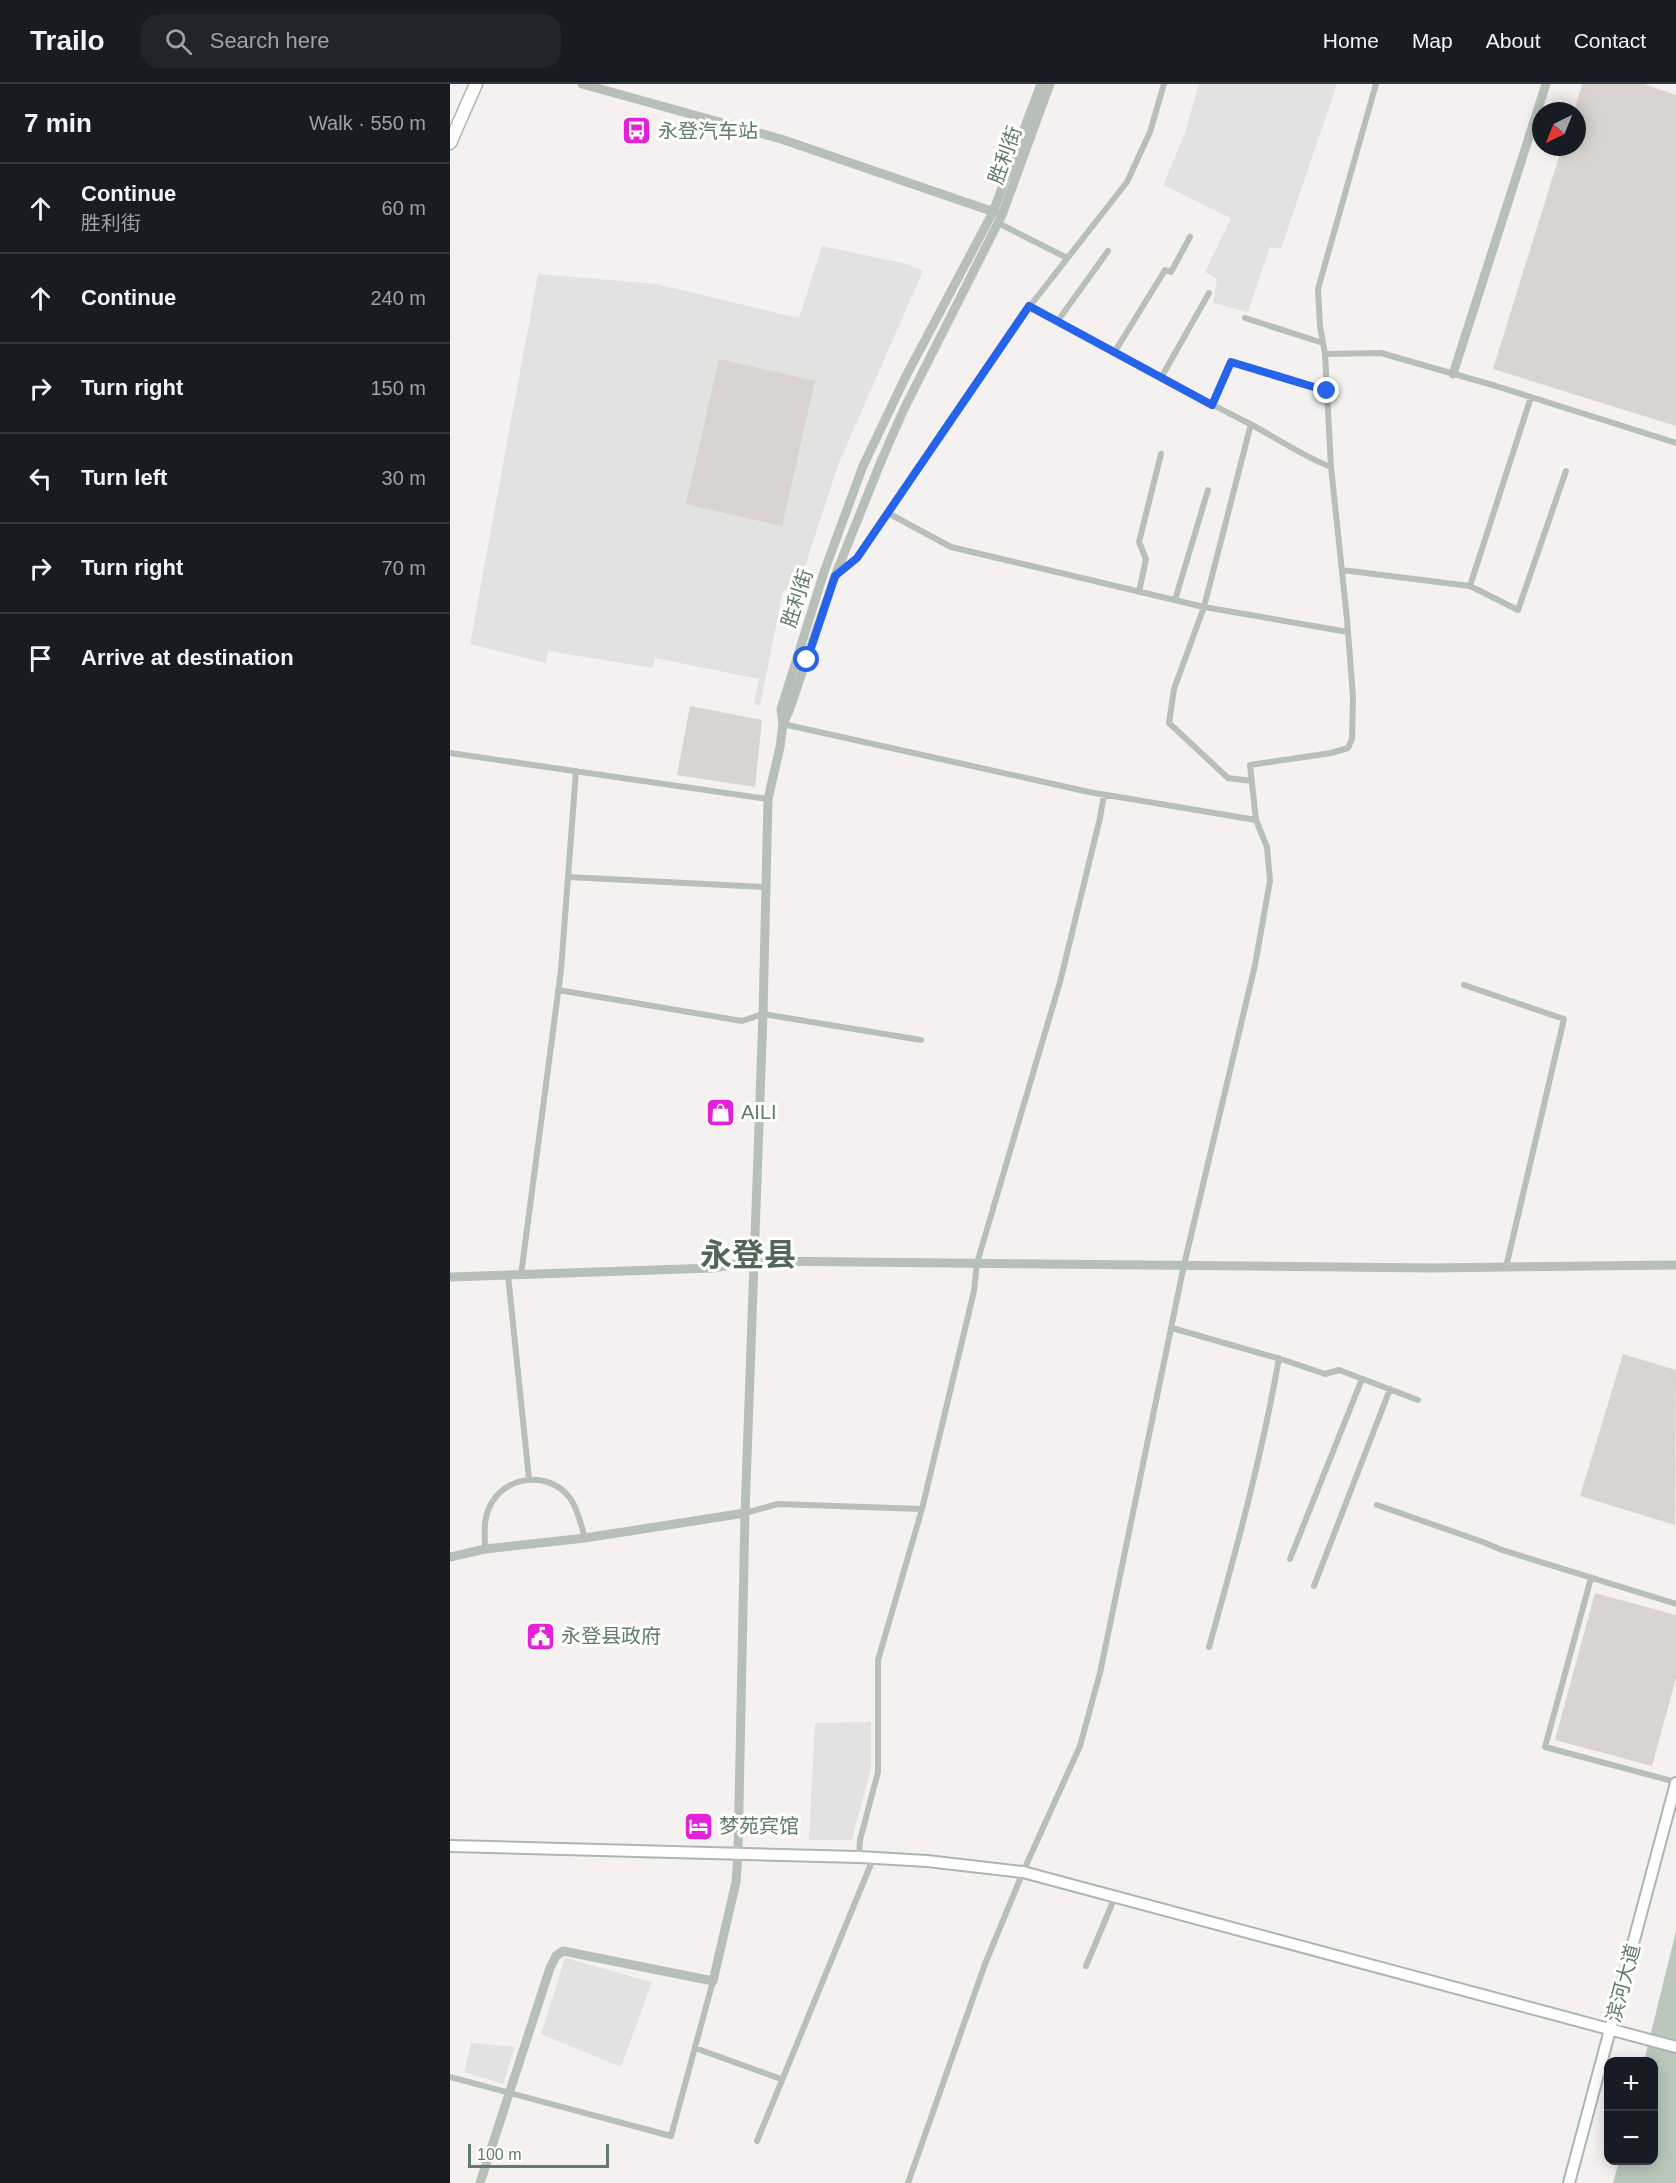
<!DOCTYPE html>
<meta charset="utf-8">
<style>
:root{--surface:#171b24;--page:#20242c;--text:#f1f3f6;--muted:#9ea1a6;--line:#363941}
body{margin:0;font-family:Helvetica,"Noto Sans SC",sans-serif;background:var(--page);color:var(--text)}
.controls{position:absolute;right:18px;bottom:18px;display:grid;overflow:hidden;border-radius:12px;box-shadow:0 3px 15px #0003}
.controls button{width:54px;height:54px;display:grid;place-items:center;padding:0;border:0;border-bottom:2px solid var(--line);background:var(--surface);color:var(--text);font:30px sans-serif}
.compass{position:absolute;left:1082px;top:18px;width:54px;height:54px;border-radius:50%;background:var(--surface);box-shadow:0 3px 15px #0003;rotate:223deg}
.scale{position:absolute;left:18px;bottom:15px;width:141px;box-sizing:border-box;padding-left:6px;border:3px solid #5f7c67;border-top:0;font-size:16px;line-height:21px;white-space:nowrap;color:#5f7c67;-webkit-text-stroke:4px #fff;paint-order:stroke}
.stop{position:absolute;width:18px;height:18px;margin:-14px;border:4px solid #2563eb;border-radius:50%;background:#fff}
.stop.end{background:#2563eb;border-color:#fff;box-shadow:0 2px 6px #0008}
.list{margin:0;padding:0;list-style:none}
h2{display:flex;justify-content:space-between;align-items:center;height:78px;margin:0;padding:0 24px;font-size:26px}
h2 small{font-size:20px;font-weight:400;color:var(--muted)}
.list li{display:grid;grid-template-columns:39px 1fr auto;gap:18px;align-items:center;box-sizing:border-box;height:90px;padding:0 24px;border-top:2px solid var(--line)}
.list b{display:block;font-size:22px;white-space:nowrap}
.list p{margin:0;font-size:20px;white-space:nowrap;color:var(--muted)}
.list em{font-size:20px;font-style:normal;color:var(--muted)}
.icon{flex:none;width:33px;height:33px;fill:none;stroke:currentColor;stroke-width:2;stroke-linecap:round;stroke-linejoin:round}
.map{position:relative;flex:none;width:1226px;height:2099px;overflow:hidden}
header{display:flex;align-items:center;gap:36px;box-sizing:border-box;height:84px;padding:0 30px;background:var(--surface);border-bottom:2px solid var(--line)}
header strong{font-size:28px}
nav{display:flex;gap:33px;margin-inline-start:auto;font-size:21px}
.search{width:420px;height:54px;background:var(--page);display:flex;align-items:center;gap:15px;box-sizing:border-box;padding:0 21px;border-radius:18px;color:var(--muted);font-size:22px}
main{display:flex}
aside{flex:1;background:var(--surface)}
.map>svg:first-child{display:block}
</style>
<header>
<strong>Trailo</strong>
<div class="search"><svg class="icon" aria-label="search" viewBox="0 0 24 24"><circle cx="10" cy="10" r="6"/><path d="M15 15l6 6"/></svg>Search here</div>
<nav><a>Home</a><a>Map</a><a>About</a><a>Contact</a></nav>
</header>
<main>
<aside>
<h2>7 min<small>Walk · 550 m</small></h2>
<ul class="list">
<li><svg class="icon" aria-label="ahead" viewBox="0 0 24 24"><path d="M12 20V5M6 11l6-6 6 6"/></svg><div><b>Continue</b><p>胜利街</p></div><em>60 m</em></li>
<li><svg class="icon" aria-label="ahead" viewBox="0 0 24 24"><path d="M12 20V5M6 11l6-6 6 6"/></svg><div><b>Continue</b></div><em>240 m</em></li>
<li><svg class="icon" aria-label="right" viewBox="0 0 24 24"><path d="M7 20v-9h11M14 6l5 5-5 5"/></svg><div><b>Turn right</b></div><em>150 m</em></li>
<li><svg class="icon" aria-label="left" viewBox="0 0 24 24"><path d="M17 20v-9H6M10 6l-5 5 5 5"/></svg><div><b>Turn left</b></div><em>30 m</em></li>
<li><svg class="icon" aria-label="right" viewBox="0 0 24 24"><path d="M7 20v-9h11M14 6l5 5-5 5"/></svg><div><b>Turn right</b></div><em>70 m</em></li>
<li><svg class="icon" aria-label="arrive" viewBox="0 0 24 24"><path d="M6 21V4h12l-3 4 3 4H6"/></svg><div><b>Arrive at destination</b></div></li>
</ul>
</aside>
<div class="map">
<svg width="1226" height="2099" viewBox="0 0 1226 2099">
<rect width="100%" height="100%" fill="#f5f1f1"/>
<!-- built -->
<path fill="#e2e2e1" d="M749 0H887L831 165 820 163 798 228 763 219 767 195 755 188 781 134 713 101 734 52Z
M372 162 457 180 473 187 388 381 349 501 333 507 310 622 304 620 309 595 205 574 203 584 98 567 96 579 20 560 88 190 206 200 349 234Z
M421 1638V1684L402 1756H359L365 1639Z
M115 1874 202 1898 171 1983 91 1950Z
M21 1959 65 1963 53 2000 14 1988Z"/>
<!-- green -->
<path fill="#dad4d0" d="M1132 0H1194L1226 11V342L1043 285 1112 63H1127V27H1124Z
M269 275 365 297 332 442 236 420Z
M240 622 312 636 305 703 227 691Z
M1173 1270 1226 1286 1225 1441 1130 1412Z
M1145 1509 1226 1531V1594L1202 1682 1105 1656Z"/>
<!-- water -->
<path fill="#b9c8ba" d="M1226 1847V2099H1163L1169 2077 1204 2076V1978L1194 1977Z"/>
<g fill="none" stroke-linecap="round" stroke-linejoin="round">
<defs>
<path id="secondary" d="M0 1762 409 1773 477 1777 573 1788 1226 1963
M1119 2099 1226 1699"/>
<path id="primary" d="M0 59 26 0"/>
</defs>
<!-- secondary casing -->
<use href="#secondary" stroke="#abb7ae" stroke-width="14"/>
<!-- primary casing -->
<use href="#primary" stroke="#aab5ad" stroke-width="15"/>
<!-- minor -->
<path stroke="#b6c0b9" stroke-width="6" d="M548 139 617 174
M580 222C652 262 726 302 800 340 827 354 852 372 881 383
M795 234 873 259
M607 238 658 167
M664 269 715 186 721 188 740 153
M875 270 870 242 868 205 926 0
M711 294 759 209
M763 321 781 278 877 307
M801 340 754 523 724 605 719 639 778 694 802 697
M438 429 501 463 754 523 898 548
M892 486 1020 502 1068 526 1116 387
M388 490 407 474 580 222 677 98 700 48 714 0
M1020 502 1081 313
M689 508 696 475 689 458 711 370
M725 516 758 406
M333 640 639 708 806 736
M0 669 318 715
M118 793 316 803
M1014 901 1114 935 1056 1183
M108 906 292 937 313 930 471 956
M58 1191 79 1395
M71 1191 111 886 126 687
M722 1244 834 1276 875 1290 889 1286 968 1316
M927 1421 1033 1458 1052 1466 1226 1520
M295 1429 328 1420 472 1425
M35 1465C35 1452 33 1437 39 1424 53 1391 99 1386 120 1414 128 1425 131 1441 135 1454
M840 1475 912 1295
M1141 1494 1095 1663 1226 1698
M864 1502 940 1305
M759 1563C786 1467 812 1372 829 1274
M409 1773 410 1756 428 1688V1576L472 1425 524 1207 527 1179 610 898 650 734 654 711
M636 1882 665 1813
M245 1964 331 1995
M0 1993 221 2052 263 1897
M307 2057 423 1775
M458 2099 535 1880 573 1788 630 1662 650 1589 734 1181 805 881 820 797 817 763 806 736 800 681 881 669 898 664 902 655 903 613 897 535 881 383 875 270 931 269 1046 302 1226 359"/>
<!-- tertiary -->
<path stroke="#b6c0b9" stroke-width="9" d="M132 0 331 55 547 129
M1003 290 1096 0
M333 640 339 627 385 492 432 375 454 325 552 131 600 0
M0 1193 263 1184 305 1177 982 1184 1226 1181
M0 1473 35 1465 135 1454 295 1429
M30 2099 100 1884 106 1872 113 1867 263 1897 286 1798 288 1770 295 1429 313 930 318 715 330 663 333 640 331 625 374 488 413 382 456 292 543 128 591 0"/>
<!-- secondary -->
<use href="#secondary" stroke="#fff" stroke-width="10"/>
<!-- primary -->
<use href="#primary" stroke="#fff" stroke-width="12"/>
</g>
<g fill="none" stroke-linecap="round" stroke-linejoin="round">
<!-- route -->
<path stroke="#2563eb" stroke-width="8" d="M357 576 385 492 407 474 579 222 762 321 781 278 877 307"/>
</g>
<!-- icons -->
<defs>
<symbol id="bus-square" viewBox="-11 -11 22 22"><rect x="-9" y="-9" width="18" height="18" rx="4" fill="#e421d8" stroke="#fff"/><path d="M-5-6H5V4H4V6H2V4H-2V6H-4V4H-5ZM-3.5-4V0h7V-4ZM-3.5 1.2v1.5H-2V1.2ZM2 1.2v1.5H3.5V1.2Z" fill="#fff"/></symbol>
<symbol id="shop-square" viewBox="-11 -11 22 22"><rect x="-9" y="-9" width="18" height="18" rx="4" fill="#e421d8" stroke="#fff"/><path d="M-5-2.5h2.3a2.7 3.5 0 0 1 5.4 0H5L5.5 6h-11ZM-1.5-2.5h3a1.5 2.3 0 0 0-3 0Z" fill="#fff"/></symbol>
<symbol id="civic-square" viewBox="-11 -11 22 22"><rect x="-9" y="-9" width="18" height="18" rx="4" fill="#e421d8" stroke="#fff"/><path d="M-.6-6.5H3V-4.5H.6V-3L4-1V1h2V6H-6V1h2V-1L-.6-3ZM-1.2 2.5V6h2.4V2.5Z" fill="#fff"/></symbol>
<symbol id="hotel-square" viewBox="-11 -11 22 22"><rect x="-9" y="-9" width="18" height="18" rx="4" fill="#e421d8" stroke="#fff"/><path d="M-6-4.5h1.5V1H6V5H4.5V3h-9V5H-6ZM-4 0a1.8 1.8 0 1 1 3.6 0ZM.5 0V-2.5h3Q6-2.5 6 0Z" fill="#fff"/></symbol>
</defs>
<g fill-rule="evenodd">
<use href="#bus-square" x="170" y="30" width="33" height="33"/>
<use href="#shop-square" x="254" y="1012" width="33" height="33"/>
<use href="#civic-square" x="74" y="1536" width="33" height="33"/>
<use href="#hotel-square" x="232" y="1726" width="33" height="33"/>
</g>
<g text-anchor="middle" stroke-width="6" stroke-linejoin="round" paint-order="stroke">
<!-- poi labels -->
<g font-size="20" fill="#5f7c67" stroke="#fff" text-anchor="start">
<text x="208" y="54">永登汽车站</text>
<text x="291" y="1035">AILI</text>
<text x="111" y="1559">永登县政府</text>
<text x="269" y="1749">梦苑宾馆</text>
</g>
<!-- street labels -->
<g font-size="20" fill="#5f7c67" stroke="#fff">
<text transform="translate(555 71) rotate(-70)" y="7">胜利街</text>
<text transform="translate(347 514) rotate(-72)" y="7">胜利街</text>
<text transform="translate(1173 1899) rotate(-75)" y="7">滨河大道</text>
</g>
<!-- town labels -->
<g font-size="32" font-weight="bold" fill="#516757" stroke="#fff">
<text x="298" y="1182">永登县</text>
</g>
</g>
</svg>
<div class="controls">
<button>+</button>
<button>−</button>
</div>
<svg class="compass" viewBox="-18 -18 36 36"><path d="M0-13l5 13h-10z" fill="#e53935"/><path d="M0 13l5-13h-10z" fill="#9ea1a6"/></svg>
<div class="scale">100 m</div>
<div class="stop" style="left:357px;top:576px"></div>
<div class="stop end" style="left:877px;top:307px"></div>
</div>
</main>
